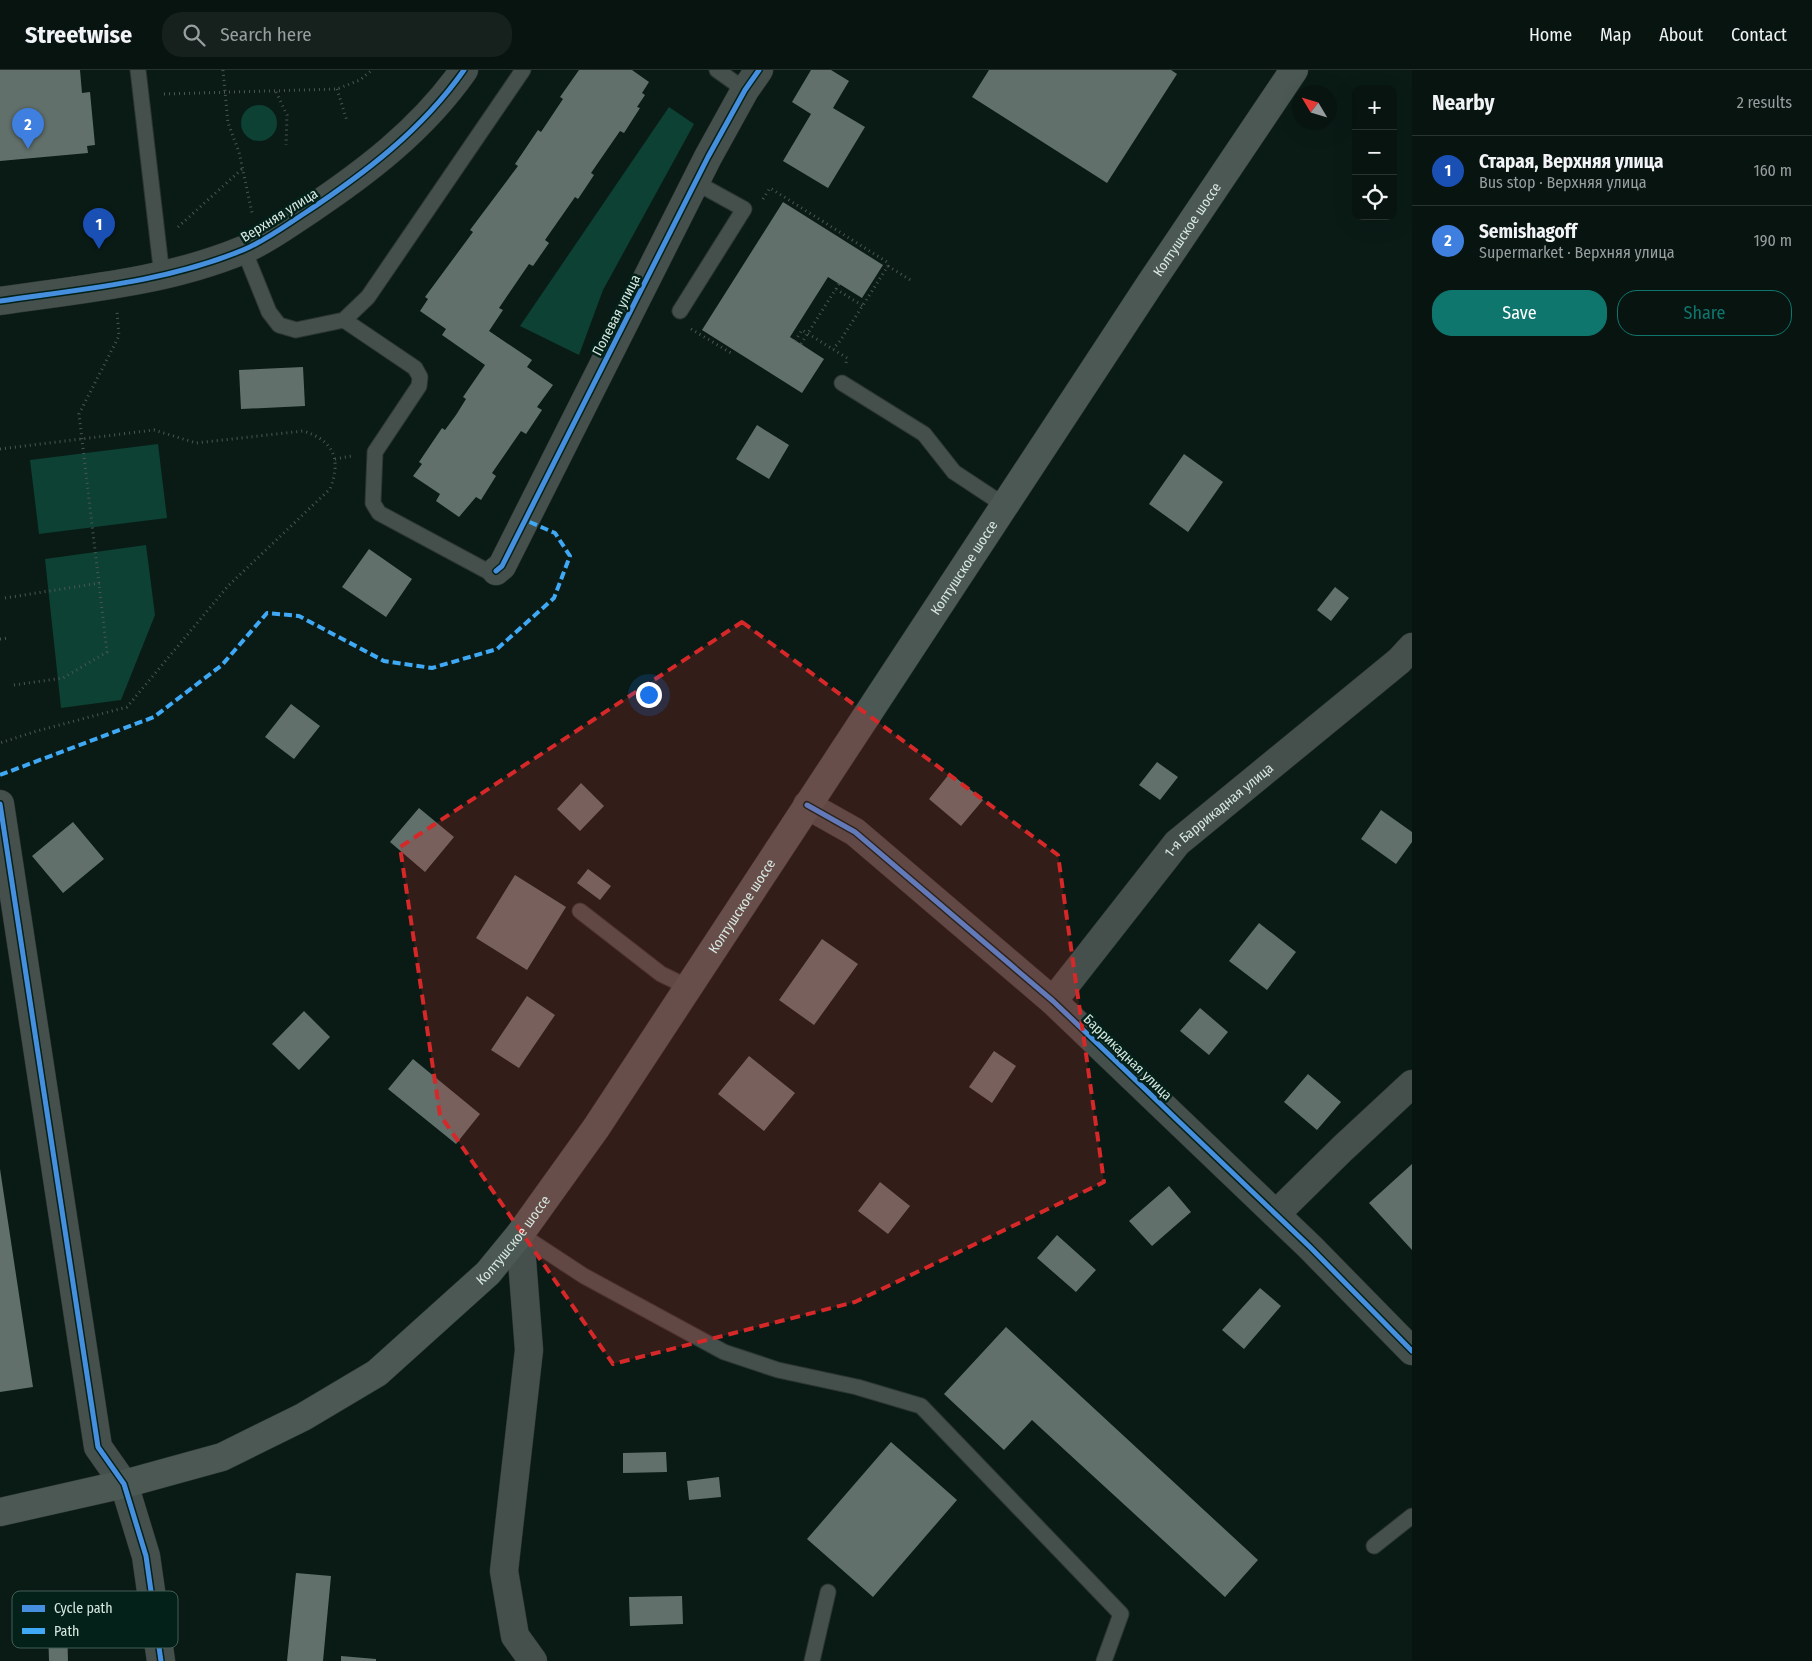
<!DOCTYPE html>
<meta charset="utf-8">
<style>
:root{--surface:#081410;--page:#16211e;--text:#f1f3f6;--muted:#989e9f;--line:#293330;--accent:#0f766e}
body{margin:0;font-family:"Fira Sans Condensed",sans-serif;background:var(--page);color:var(--text)}
.controls{position:absolute;right:15px;top:15px;display:grid;overflow:hidden;border-radius:10px;box-shadow:0 5px 20px #0002}
.controls button{width:45px;height:45px;display:grid;place-items:center;padding:0;border:0;border-bottom:1px solid var(--line);background:var(--surface);color:var(--text);font:25px sans-serif}
.compass{position:absolute;left:1292px;top:15px;width:45px;height:45px;border-radius:50%;background:var(--surface);box-shadow:0 5px 20px #0002;rotate:308deg}
.you{position:absolute;left:648px;top:624px;width:18px;height:18px;margin:-12px;border:4px solid #fff;border-radius:50%;background:#1a73e8;box-shadow:0 0 0 8px #1a73e833}
.badge{display:grid;place-items:center;width:32px;height:32px;border-radius:50%;background:var(--accent);color:#fff;font-size:16px;font-weight:700}
.pin{position:absolute;translate:-50% -41px;filter:drop-shadow(0 1px 2px #0008)}
.pin::after{content:'';position:absolute;top:26px;width:18px;height:15px;background:inherit;clip-path:polygon(0 0,100% 0,50% 100%)}
.list{margin:0;padding:0;list-style:none}
h2{display:flex;justify-content:space-between;align-items:center;height:65px;margin:0;padding:0 20px;font-size:21px}
h2 small{font-size:16px;font-weight:400;color:var(--muted)}
.list li{display:grid;grid-template-columns:32px 1fr auto;gap:15px;align-items:center;box-sizing:border-box;height:70px;padding:0 20px;border-top:1px solid var(--line)}
.list b{display:block;font-size:19px;white-space:nowrap}
.list p{margin:0;font-size:16px;white-space:nowrap;color:var(--muted)}
.list em{font-size:16px;font-style:normal;color:var(--muted)}
.actions{display:flex;gap:10px;padding:15px 20px}
.actions a{flex:1;padding:11px 0;border:1px solid var(--accent);border-radius:20px;text-align:center;font-size:18px;color:var(--accent)}
.actions .main{background:var(--accent);color:#fff}
.icon{flex:none;width:28px;height:28px;fill:none;stroke:currentColor;stroke-width:2;stroke-linecap:round;stroke-linejoin:round}
.map{position:relative;flex:none;width:1412px;height:1591px;overflow:hidden}
header{display:flex;align-items:center;gap:30px;box-sizing:border-box;height:70px;padding:0 25px;background:var(--surface);border-bottom:1px solid var(--line)}
header strong{font-size:24px}
nav{display:flex;gap:28px;margin-inline-start:auto;font-size:18px}
.search{width:350px;height:45px;background:var(--page);display:flex;align-items:center;gap:12px;box-sizing:border-box;padding:0 18px;border-radius:20px;color:var(--muted);font-size:19px}
main{display:flex}
aside{flex:1;background:var(--surface)}
.map>svg:first-child{display:block}
</style>
<header>
<strong>Streetwise</strong>
<div class="search"><svg class="icon" aria-label="search" viewBox="0 0 24 24"><circle cx="10" cy="10" r="6"/><path d="M15 15l6 6"/></svg>Search here</div>
<nav><a>Home</a><a>Map</a><a>About</a><a>Contact</a></nav>
</header>
<main>
<div class="map">
<svg width="1412" height="1591" viewBox="0 0 1412 1591">
<rect width="100%" height="100%" fill="#0a1b16"/>
<!-- green -->
<path fill="#0c4133" d="M241 53a18 18 0 1 1 36 0a18 18 0 1 1-36 0Z
M669 37 694 54 603 220 579 285 520 256Z
M158 374 167 448 39 464 30 390Z
M146 475 155 545 121 630 61 638 45 489Z"/>
<!-- building -->
<path fill="#61706b" d="M0 0H80L82 23 90 22 95 75 87 76 88 83 0 91Z
M579 0H632L649 12 642 23 645 25 637 37 640 38 624 63 620 61 591 103 594 105 578 129 575 127 545 170 549 173 533 196 529 194 499 238 503 240 489 261 532 290 527 297 553 315 537 337 542 340 526 364 521 361 492 403 496 406 481 430 476 427 459 447 436 431 440 424 413 406 422 394 419 392 442 358 445 360 456 345 466 329 463 327 485 295 442 265 446 259 420 241 428 229 425 227 473 162 470 160 518 96 515 94 538 60 541 62 563 29 560 27Z
M811 0H831L849 11 833 38 865 57 828 118 783 91 811 44 792 32Z
M989 0H1171L1177 4 1107 113 972 27Z
M783 132 883 195 862 228 828 207 790 267 824 289 802 323 702 260Z
M303 297 305 336 241 339 239 300Z
M757 355 789 375 769 409 736 389Z
M1184 384 1223 412 1188 462 1149 434Z
M369 479 412 509 386 547 342 517Z
M1335 517 1349 528 1331 551 1317 540Z
M291 634 320 656 294 689 265 667Z
M1157 692 1178 707 1160 730 1139 715Z
M950 703 983 730 961 756 929 729Z
M581 713 604 736 580 761 557 739Z
M419 738 454 767 425 802 390 772Z
M1381 740 1412 762V772L1396 794 1361 769Z
M73 752 104 789 63 823 32 786Z
M588 799 611 816 600 830 577 813Z
M515 805 566 837 527 900 476 868Z
M1259 853 1296 882 1267 920 1229 891Z
M822 869 858 894 814 955 779 930Z
M527 926 555 945 519 998 491 980Z
M1200 938 1228 962 1209 985 1180 961Z
M304 941 330 967 299 1000 272 974Z
M994 981 1016 996 992 1033 969 1017Z
M749 986 795 1023 764 1061 718 1024Z
M413 989 480 1044 456 1074 388 1019Z
M1308 1004 1341 1032 1317 1060 1284 1032Z
M1412 1094V1180L1369 1133Z
M0 1099 33 1317 0 1322Z
M880 1112 910 1136 888 1164 858 1141Z
M1169 1116 1191 1142 1152 1176 1129 1151Z
M1057 1165 1096 1200 1076 1222 1037 1188Z
M1260 1218 1281 1236 1244 1279 1222 1260Z
M1006 1257 1258 1490 1225 1527 1032 1350 1004 1380 944 1324Z
M891 1372 957 1430 873 1527 807 1469Z
M666 1382 667 1402 623 1403V1383Z
M719 1407 721 1427 689 1430 687 1411Z
M296 1503 331 1506 323 1591H287Z
M682 1526 683 1554 630 1556 629 1527Z
M67 1555 68 1591H49L48 1556Z
M341 1586 376 1589V1591H341Z"/>
<g fill="none" stroke-linecap="round" stroke-linejoin="round">
<defs>
<path id="service" d="M138 0 162 206
M717 0 745 20
M244 180 269 242 279 255 296 260 344 250 368 227 523 0
M680 241 744 139 695 112
M344 250 415 298 420 307 419 316 375 382 373 433 379 443 487 501H496
M842 313 924 364 954 402 1004 435
M580 841 661 904 688 917
M520 1164 584 1206 724 1282 778 1300 857 1317 921 1336 1121 1544 1104 1591
M1374 1476 1412 1446
M812 1591 828 1522"/>
<g id="minor">
<path d="M0 231C82 219 166 212 243 180 265 171 285 156 305 143 365 103 422 60 464 0"/>
<path d="M496 501 502 496 708 87 745 20 759 0"/>
<path d="M0 734 98 1377 124 1414"/>
<path d="M807 735 855 762 1053 931 1310 1177 1412 1281"/>
<path id="s1" d="M1053 931 1177 773 1399 591 1412 577"/>
<path d="M1276 1144 1342 1079 1412 1014"/>
<path d="M520 1164 529 1280 504 1501 515 1566 533 1591"/>
</g>
<path id="tertiary" d="M124 1414 146 1486 161 1591"/>
<g id="secondary">
<path id="s2" d="M0 1442 124 1414 222 1387 303 1347 377 1303 488 1203 520 1164 596 1058 1150 214 1294 0"/>
</g>
</defs>
<!-- service casing -->
<use href="#service" stroke="#2c3633" stroke-width="17"/>
<!-- minor casing -->
<use href="#minor" stroke="#2c3633" stroke-width="29"/>
<!-- tertiary casing -->
<use href="#tertiary" stroke="#2c3633" stroke-width="29"/>
<!-- secondary casing -->
<use href="#secondary" stroke="#2c3633" stroke-width="29"/>
<!-- path -->
<path stroke="#4b5652" stroke-width="3" stroke-dasharray="1 4" stroke-linecap="butt" d="M223 0 228 53 239 82 252 143
M337 19 347 51
M276 22 287 45 286 75
M164 24 337 19 360 10 372 0
M763 129 770 118 887 192 888 196 840 271 833 279
M178 157 242 99
M888 196 912 211
M836 219 863 236
M691 259 731 283
M795 271 802 260 847 288 846 293
M801 274 839 214
M0 379 154 360 196 373 303 361C333 370 342 389 330 419L228 516 127 637 37 661 0 673
M335 389 352 386
M5 528 100 513
M0 569 9 568
M14 615 63 608 107 582 79 344 119 266 117 242"/>
<!-- service -->
<use href="#service" stroke="#45504c" stroke-width="15"/>
<!-- minor -->
<use href="#minor" stroke="#45504c" stroke-width="28"/>
<!-- tertiary -->
<use href="#tertiary" stroke="#45504c" stroke-width="28"/>
<!-- secondary -->
<use href="#secondary" stroke="#4b5853" stroke-width="28"/>
<!-- quiet -->
<path stroke="#3fa9f5" stroke-width="4" stroke-dasharray="8 4" stroke-linecap="butt" d="M0 705 154 647 222 595 267 543 299 546 384 591 432 598 497 579 554 528 570 486 555 463 525 450"/>
<defs>
<path id="cycleway" d="M0 231C82 219 166 212 243 180 265 171 285 156 305 143 365 103 422 60 464 0
M496 501 502 496 708 87 745 20 759 0
M0 734 98 1377 124 1414 146 1486 161 1591
M807 735 855 762 1053 931 1310 1177 1412 1281"/>
</defs>
<!-- cycleway casing -->
<use href="#cycleway" stroke="#042119" stroke-width="8"/>
<!-- cycleway -->
<use href="#cycleway" stroke="#468fdf" stroke-width="5"/>
</g>
<!-- marked area -->
<path fill="#d62828" fill-opacity="0.2" stroke="#d62828" stroke-width="4" stroke-dasharray="10 6" stroke-linejoin="round" d="M742 552 1058 785 1104 1112 855 1232 613 1294 440 1045 400 777Z"/>
<g text-anchor="middle" stroke-width="5" stroke-linejoin="round" paint-order="stroke">
<!-- street labels -->
<g font-size="14" fill="#d7e8e1" stroke="#042119">
<text transform="translate(279 145) rotate(-32)" y="5">Верхняя улица</text>
<text dy="5" stroke="none"><textPath href="#s2" startOffset="1811">Колтушское шоссе</textPath></text>
<text transform="translate(616 245) rotate(-63)" y="5">Полевая улица</text>
<text dy="5" stroke="none"><textPath href="#s2" startOffset="1406">Колтушское шоссе</textPath></text>
<text dy="5" stroke="none"><textPath href="#s1" startOffset="254">1-я Баррикадная улица</textPath></text>
<text dy="5" stroke="none"><textPath href="#s2" startOffset="1001">Колтушское шоссе</textPath></text>
<text transform="translate(1128 987) rotate(44)" y="5">Баррикадная улица</text>
<text dy="5" stroke="none"><textPath href="#s2" startOffset="596">Колтушское шоссе</textPath></text>
</g>
</g>
<!-- legend -->
<rect x="12" y="1521" width="166" height="57" rx="8" fill="#042119" stroke="#435d55" stroke-width="1"/>
<rect x="22" y="1535" width="23" height="7" fill="#468fdf"/>
<rect x="22" y="1558" width="23" height="6" fill="#3fa9f5"/>
<g font-size="14" fill="#d7e8e1">
<text x="54" y="1543">Cycle path</text>
<text x="54" y="1566">Path</text>
</g>
</svg>
<div class="controls">
<button>+</button>
<button>−</button>
<button><svg class="icon" aria-label="locate" viewBox="0 0 24 24"><circle cx="12" cy="12" r="6"/><path d="M12 2v4M12 18v4M2 12h4M18 12h4"/></svg></button>
</div>
<svg class="compass" viewBox="-18 -18 36 36"><path d="M0-13l5 13h-10z" fill="#e53935"/><path d="M0 13l5-13h-10z" fill="#989e9f"/></svg>
<div class="you"></div>
<div class="pin badge" style="left:99px;top:179px;background:#1a4fb4">1</div>
<div class="pin badge" style="left:28px;top:79px;background:#3f7fe0">2</div>
</div>
<aside>
<h2>Nearby<small>2 results</small></h2>
<ul class="list">
<li><span class="badge" style="background:#1a4fb4">1</span><div><b>Старая, Верхняя улица</b><p>Bus stop · Верхняя улица</p></div><em>160 m</em></li>
<li><span class="badge" style="background:#3f7fe0">2</span><div><b>Semishagoff</b><p>Supermarket · Верхняя улица</p></div><em>190 m</em></li>
</ul>
<div class="actions"><a class="main">Save</a><a>Share</a></div>
</aside>
</main>
